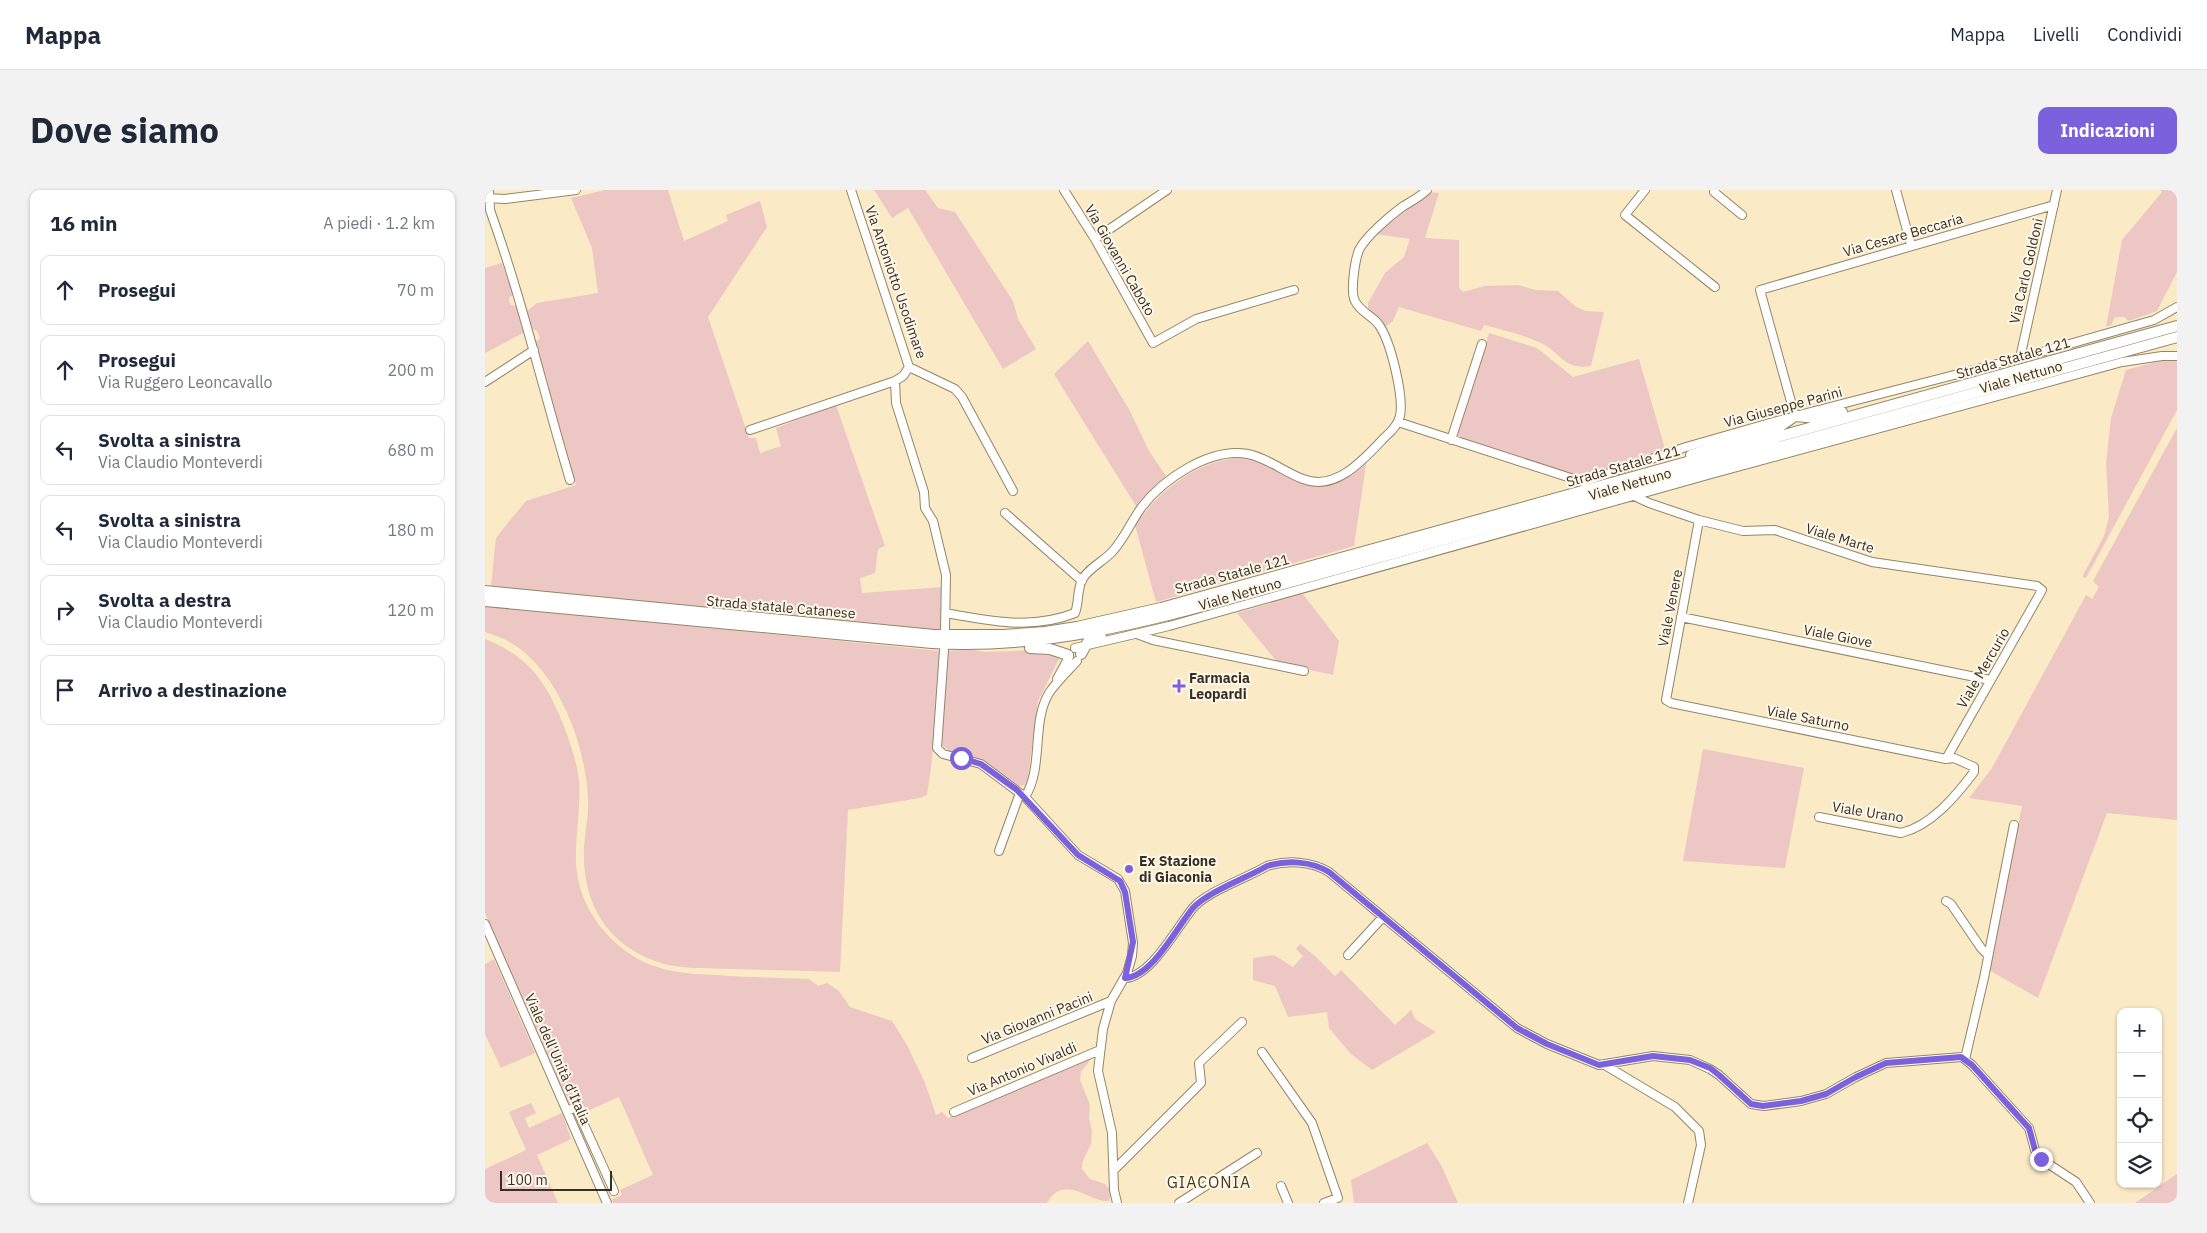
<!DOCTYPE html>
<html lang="it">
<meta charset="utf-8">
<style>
:root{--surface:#fff;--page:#f2f2f3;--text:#1f2937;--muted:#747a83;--line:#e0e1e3;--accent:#7b61db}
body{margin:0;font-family:"IBM Plex Sans",sans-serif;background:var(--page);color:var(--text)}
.controls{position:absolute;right:15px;bottom:15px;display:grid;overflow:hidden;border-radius:10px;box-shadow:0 1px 4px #0004}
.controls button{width:45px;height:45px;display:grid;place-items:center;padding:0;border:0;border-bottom:1px solid var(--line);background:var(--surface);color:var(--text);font:25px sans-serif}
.scale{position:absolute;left:15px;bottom:12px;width:112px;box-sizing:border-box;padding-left:5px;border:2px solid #363022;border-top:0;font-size:14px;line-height:18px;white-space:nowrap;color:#363022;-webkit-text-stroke:4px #fff8ea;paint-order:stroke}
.stop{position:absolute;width:15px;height:15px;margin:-11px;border:4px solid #7b61db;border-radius:50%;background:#fff}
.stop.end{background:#7b61db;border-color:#fff;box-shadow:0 1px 5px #0008}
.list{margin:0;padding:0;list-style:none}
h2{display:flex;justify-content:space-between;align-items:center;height:65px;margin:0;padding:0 20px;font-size:21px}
h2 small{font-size:16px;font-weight:400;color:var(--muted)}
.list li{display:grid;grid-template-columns:32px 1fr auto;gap:15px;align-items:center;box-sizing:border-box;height:70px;margin:0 10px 10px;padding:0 10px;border:1px solid var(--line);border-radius:10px}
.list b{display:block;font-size:19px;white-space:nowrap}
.list p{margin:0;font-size:16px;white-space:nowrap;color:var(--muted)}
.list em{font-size:16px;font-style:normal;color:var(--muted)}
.icon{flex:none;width:28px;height:28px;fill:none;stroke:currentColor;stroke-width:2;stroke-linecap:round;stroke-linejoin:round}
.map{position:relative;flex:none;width:1692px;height:1013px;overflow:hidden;border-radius:10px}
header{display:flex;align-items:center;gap:30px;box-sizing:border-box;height:70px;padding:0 25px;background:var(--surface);border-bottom:1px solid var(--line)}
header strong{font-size:24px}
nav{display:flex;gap:28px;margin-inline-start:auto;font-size:18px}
.intro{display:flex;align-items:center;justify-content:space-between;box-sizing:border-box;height:120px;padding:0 30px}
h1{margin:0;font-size:35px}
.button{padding:12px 22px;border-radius:10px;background:var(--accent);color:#fff;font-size:18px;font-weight:700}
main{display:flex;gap:30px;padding:0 30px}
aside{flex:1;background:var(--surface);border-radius:10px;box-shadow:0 1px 4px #0004}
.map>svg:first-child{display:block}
</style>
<header>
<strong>Mappa</strong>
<nav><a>Mappa</a><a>Livelli</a><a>Condividi</a></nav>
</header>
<div class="intro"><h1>Dove siamo</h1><a class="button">Indicazioni</a></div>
<main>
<aside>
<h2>16 min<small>A piedi · 1.2 km</small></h2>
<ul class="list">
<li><svg class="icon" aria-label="ahead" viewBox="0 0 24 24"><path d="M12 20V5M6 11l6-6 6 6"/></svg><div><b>Prosegui</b></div><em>70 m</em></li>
<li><svg class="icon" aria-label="ahead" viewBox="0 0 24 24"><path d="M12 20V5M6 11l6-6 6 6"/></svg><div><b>Prosegui</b><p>Via Ruggero Leoncavallo</p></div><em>200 m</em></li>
<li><svg class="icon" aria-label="left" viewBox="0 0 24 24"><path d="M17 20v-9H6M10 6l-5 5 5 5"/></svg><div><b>Svolta a sinistra</b><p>Via Claudio Monteverdi</p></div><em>680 m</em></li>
<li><svg class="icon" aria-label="left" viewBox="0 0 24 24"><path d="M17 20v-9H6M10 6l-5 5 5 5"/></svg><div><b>Svolta a sinistra</b><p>Via Claudio Monteverdi</p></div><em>180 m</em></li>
<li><svg class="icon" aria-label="right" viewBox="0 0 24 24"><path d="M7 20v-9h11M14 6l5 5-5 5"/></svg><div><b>Svolta a destra</b><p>Via Claudio Monteverdi</p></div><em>120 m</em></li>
<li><svg class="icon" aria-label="arrive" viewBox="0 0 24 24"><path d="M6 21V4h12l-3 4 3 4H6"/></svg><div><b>Arrivo a destinazione</b></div></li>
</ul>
</aside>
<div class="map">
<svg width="1692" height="1013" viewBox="0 0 1692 1013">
<rect width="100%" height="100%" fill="#faeac6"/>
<!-- green -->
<path fill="#edc7c4" d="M120 0H183L199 51 243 31 241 25 275 11 282 37 223 127 264 248H271L275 263 296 256 291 238 351 215 400 356 393 359 390 383 375 388 377 403 459 397 455 416 457 419 455 440 6 396 11 348 26 329 41 311 91 295 61 199 63 195 51 151 55 148 52 141 48 139 42 121 52 113 113 103 107 58 86 8Z
M389 0H440L453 18 470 22 528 111 533 129 551 159 518 179 423 18 407 28Z
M1675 0H1692V82L1672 121 1644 131 1639 127H1630L1626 135 1621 137 1637 50 1677 2Z
M944 2 954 3 940 48 974 50V98L978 102 1000 96 1033 95 1051 100 1073 101 1091 117 1100 121 1119 122 1106 176C1079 180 1078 165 1058 154 1040 145 1019 140 999 135L996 141 914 117 908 131 899 138 883 118V113L900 83 919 67 925 49 891 44Z
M17 73 28 105 24 108 25 115 33 116 40 142 0 163V78Z
M1004 143 1052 158 1088 187 1154 169 1180 259 1158 265 1157 269 1099 289 972 249 971 245Z
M603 151 645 221 664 261 681 286 651 316 569 184Z
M1692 169V220L1601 388 1597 387 1619 346 1624 326 1621 273 1626 228 1641 180 1678 170Z
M1692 238V630L1622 623 1553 808 1504 780 1537 616 1484 608 1507 578 1601 405 1607 409 1614 397 1608 391Z
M751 268C812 270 819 329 882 268L869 356 671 412 650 335C675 301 708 273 751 268Z
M818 404 854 451 848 485 793 473 752 423Z
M0 415 454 461 447 570 442 605 435 608 363 620 355 782C319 781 284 780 249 779 222 778 195 780 170 771 119 752 97 710 99 658 100 642 104 625 103 609 101 556 74 483 28 454 19 448 9 445 0 442Z
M0 449C46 467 63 495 80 539 86 556 92 572 94 590 96 618 90 646 91 673 93 719 127 761 169 776 194 785 219 784 244 786 271 787 298 788 324 789L333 796 342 793 354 801 365 817 407 831 422 855 440 893 451 925 457 922 463 928 609 865 596 882 595 890 605 915 604 928 607 942 606 954 597 973V979L605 989 620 994 626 1001 624 1011C605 1013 579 982 562 1013H128L127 1009 137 1005 135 1000 168 985 134 907 100 922 95 909 84 914 0 723Z
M486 459 499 462 550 460 575 467 553 511 543 588 540 595 532 596 503 574 486 566 464 561 457 555 461 461Z
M1218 559 1319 578 1300 678 1198 671Z
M815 754 830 766 850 786 856 780 910 835 926 820 930 829 951 842 887 880 866 864 844 838 842 822 803 827 790 796 768 790V768L789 765 808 777 818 766 811 759Z
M9 769 50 863 16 878 0 844V774Z
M46 913 51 923 40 928 44 938 77 923 86 949 52 965 73 1013H0V979L41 960 24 922Z
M942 953 956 975 973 1013H869L866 990Z
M1692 984V1013H1650Z"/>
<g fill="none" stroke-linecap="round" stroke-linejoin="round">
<defs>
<path id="minor" d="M4 0 5 20C37 109 58 200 85 290
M366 0 424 177 470 199 477 207 528 301
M579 0 610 49 668 153 711 129 809 100
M1160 0 1140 25 1230 97
M1230 0 1229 2 1257 25
M1411 0 1426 55
M0 8 20 9 91 0
M610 49 682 0
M1535 168 1572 0
M410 191 411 213 439 302 440 318 448 331 461 385 460 440
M0 192 49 160
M1310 226 1275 100 1569 15
M913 232 1098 292 1201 257 1310 226 1535 168 1669 130 1692 117
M265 240 410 191 418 186 424 177
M966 250 997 154
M1149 306 1164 313 1214 330 1258 341 1290 340 1387 372 1552 396 1557 400 1461 569
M520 323 597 391
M1214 330 1181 510 1186 513 1461 569 1469 568 1489 577V582C1471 606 1446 636 1416 643L1334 627
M461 423C503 431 548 440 590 423 594 413 592 400 597 390 602 379 619 371 627 362 639 349 646 332 656 318 678 289 725 257 763 264 783 268 799 282 818 289 851 302 879 269 900 247 906 242 913 234 915 226 919 207 906 152 894 135 888 126 875 122 870 111 865 102 870 70 874 60 881 46 905 26 917 17 925 12 935 7 942 0
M1196 427 1505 490
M652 444 668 450 819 481
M590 458 684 436 1230 283 1637 172 1677 166H1692
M459 460 452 558 458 564 496 574 540 607
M592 471C583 481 572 491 564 503 546 533 559 577 540 607L593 665 633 689 640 701 648 753 647 766 642 783 626 811 618 839 613 881 627 943 629 1000 632 1013
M572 489 584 467
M514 661 535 603
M1461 711 1466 714 1496 758 1503 765
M0 734 122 1013
M863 765 897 728
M640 788C666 787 692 737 708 718 721 702 762 688 782 676 802 670 826 671 844 682L1032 838 1062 854 1114 875 1168 866 1205 870 1225 879 1234 885 1266 914 1279 916 1316 911 1341 904 1371 887 1401 873 1477 867 1487 875 1544 938 1550 960 1556 969 1591 992 1605 1013
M777 862 827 933 853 1008 839 1013
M487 868 626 811
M1480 869 1499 788 1529 635
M1118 874 1190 917 1214 941 1216 955 1203 1013
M82 921 91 917 129 1001
M469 922 615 860
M629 980 716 893 714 873 757 832
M796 996 803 1013
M694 1013 772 963"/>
<path id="major" d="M1206 265 1294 237 1310 226 1333 228 1357 222
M0 401 449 445H518L560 442 592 437 676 418 1692 136
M0 411 447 453C571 460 677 427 795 395L1692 147
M545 458 565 459 583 465
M596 464 604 450 616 447"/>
</defs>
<!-- minor casing -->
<use href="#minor" stroke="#958565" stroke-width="10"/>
<!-- major casing -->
<use href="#major" stroke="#958565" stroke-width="12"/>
<!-- minor -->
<use href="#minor" stroke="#fff" stroke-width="8"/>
<!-- major -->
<use href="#major" stroke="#fff" stroke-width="10"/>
</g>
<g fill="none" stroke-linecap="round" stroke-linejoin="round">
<!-- route -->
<path stroke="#7b61db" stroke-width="6" d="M476 568 496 574 532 600 593 665 635 691 640 702 648 752 640 788C667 787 692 737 708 718 722 702 762 688 782 676 802 670 826 671 844 682L1032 838 1062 854 1114 875 1168 866 1205 870 1225 878 1234 885 1266 914 1278 916 1316 911 1341 904 1371 887 1401 873 1476 867 1487 875 1544 938 1550 960 1556 969"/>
</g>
<!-- markers -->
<g fill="#7b61db" stroke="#fff8ea" stroke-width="2">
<path d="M691.5 488.5h5v5h5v5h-5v5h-5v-5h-5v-5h5z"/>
<circle cx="644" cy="679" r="5"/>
</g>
<g text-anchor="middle" stroke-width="4" stroke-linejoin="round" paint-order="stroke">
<!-- street labels -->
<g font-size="14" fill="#363022" stroke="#fff8ea">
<text transform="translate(1418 45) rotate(-16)" y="5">Via Cesare Beccaria</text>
<text transform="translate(635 70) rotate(60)" y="5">Via Giovanni Caboto</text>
<text transform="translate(1541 81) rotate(-77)" y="5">Via Carlo Goldoni</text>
<text transform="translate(411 92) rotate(71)" y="5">Via Antoniotto Usodimare</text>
<text transform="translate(1528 168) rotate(-16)" y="5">Strada Statale 121</text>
<text transform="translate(1536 187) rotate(-16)" y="5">Viale Nettuno</text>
<text transform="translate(1298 217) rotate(-15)" y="5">Via Giuseppe Parini</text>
<text transform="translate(1138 276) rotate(-16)" y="5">Strada Statale 121</text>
<text transform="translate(1145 294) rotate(-16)" y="5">Viale Nettuno</text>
<text transform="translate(1355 348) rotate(17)" y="5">Viale Marte</text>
<text transform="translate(747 384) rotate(-15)" y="5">Strada Statale 121</text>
<text transform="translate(755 404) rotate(-16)" y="5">Viale Nettuno</text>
<text transform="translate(296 417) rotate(5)" y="5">Strada statale Catanese</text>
<text transform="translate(1185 418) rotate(-79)" y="5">Viale Venere</text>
<text transform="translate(1353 446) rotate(11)" y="5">Viale Giove</text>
<text transform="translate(1498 478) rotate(-60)" y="5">Viale Mercurio</text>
<text transform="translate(1323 528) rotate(11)" y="5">Viale Saturno</text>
<text transform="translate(1383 622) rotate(9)" y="5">Viale Urano</text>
<text transform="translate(552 828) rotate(-22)" y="5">Via Giovanni Pacini</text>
<text transform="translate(73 869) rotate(66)" y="5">Viale dell'Unità d'Italia</text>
<text transform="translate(537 879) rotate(-23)" y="5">Via Antonio Vivaldi</text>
</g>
<!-- poi labels -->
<g font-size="14" font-weight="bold" fill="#363022" stroke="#fff8ea" text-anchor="start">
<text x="704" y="493">Farmacia<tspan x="704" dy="16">Leopardi</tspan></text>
<text x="654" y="676">Ex Stazione<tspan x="654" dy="16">di Giaconia</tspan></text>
</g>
<!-- quarter labels -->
<g font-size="16" letter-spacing="1" fill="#483b1c" stroke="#fff8ea">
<text x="724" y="998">GIACONIA</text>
</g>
</g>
</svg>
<div class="controls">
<button>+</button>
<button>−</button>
<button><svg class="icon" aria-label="locate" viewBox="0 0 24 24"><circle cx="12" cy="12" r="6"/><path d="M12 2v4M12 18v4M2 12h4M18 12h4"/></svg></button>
<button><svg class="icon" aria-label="layers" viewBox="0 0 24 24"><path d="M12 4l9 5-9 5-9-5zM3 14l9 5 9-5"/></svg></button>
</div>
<div class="scale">100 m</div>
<div class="stop" style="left:476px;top:568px"></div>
<div class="stop end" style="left:1556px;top:969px"></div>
</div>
</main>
